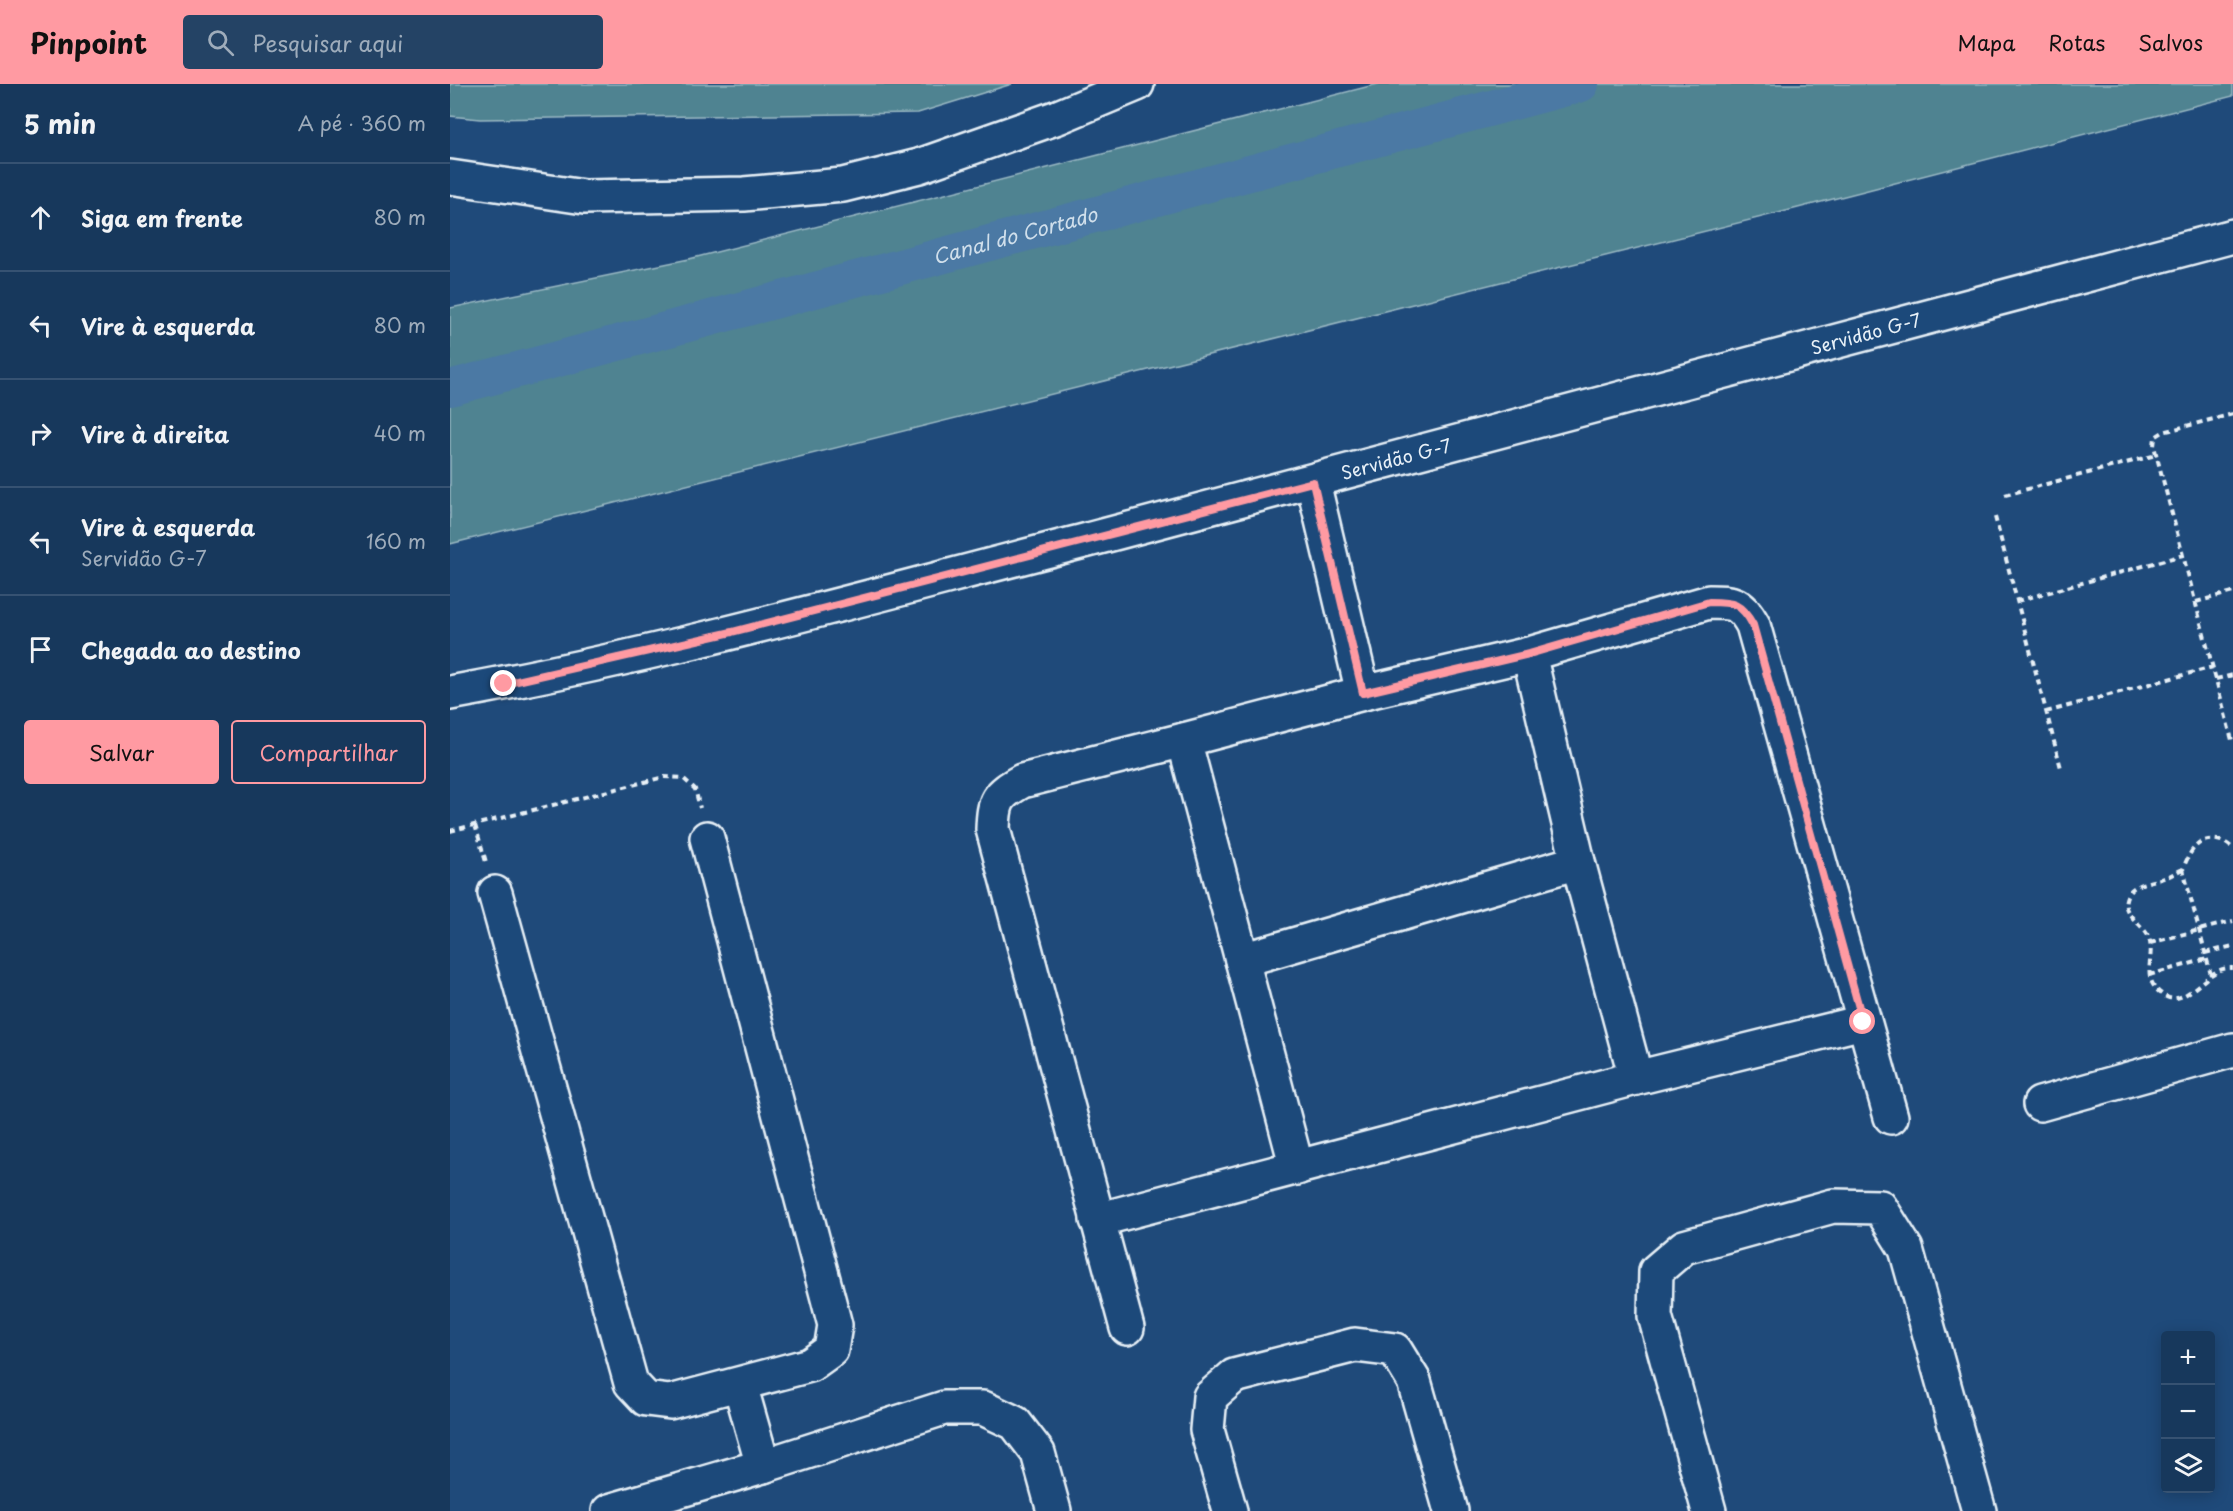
<!DOCTYPE html>
<html lang="pt">
<meta charset="utf-8">
<style>
:root{--surface:#17385c;--page:#244365;--text:#f1f3f6;--muted:#9eacbb;--line:#365272;--accent:#ff9aa2}
body{margin:0;font-family:"Playpen Sans",sans-serif;background:var(--page);color:var(--text)}
.controls{position:absolute;right:18px;bottom:18px;display:grid;overflow:hidden;border-radius:6px;box-shadow:0 3px 15px #0003}
.controls button{width:54px;height:54px;display:grid;place-items:center;padding:0;border:0;border-bottom:2px solid var(--line);background:var(--surface);color:var(--text);font:30px sans-serif}
.stop{position:absolute;width:18px;height:18px;margin:-14px;border:4px solid #ff9aa2;border-radius:50%;background:#fff}
.stop.end{background:#ff9aa2;border-color:#fff;box-shadow:0 2px 6px #0008}
.list{margin:0;padding:0;list-style:none}
h2{display:flex;justify-content:space-between;align-items:center;height:78px;margin:0;padding:0 24px;font-size:26px}
h2 small{font-size:20px;font-weight:400;color:var(--muted)}
.list li{display:grid;grid-template-columns:39px 1fr auto;gap:18px;align-items:center;box-sizing:border-box;height:108px;padding:0 24px;border-top:2px solid var(--line)}
.list b{display:block;font-size:22px;white-space:nowrap}
.list p{margin:0;font-size:20px;white-space:nowrap;color:var(--muted)}
.list em{font-size:20px;font-style:normal;color:var(--muted)}
.actions{display:flex;gap:12px;padding:18px 24px}
.actions a{flex:1;padding:14px 0;border:2px solid var(--accent);border-radius:6px;text-align:center;font-size:21px;color:var(--accent)}
.actions .main{background:var(--accent);color:#111}
.icon{flex:none;width:33px;height:33px;fill:none;stroke:currentColor;stroke-width:2;stroke-linecap:round;stroke-linejoin:round}
.map{position:relative;flex:none;width:1783px;height:1427px;overflow:hidden}
header{display:flex;align-items:center;gap:36px;box-sizing:border-box;height:84px;padding:0 30px;background:var(--accent);color:#111}
header strong{font-size:28px}
nav{display:flex;gap:33px;margin-inline-start:auto;font-size:21px}
.search{width:420px;height:54px;background:var(--page);display:flex;align-items:center;gap:15px;box-sizing:border-box;padding:0 21px;border-radius:6px;color:var(--muted);font-size:22px}
main{display:flex}
aside{flex:1;background:var(--surface)}
.map>svg:first-child{display:block}
</style>
<header>
<strong>Pinpoint</strong>
<div class="search"><svg class="icon" aria-label="search" viewBox="0 0 24 24"><circle cx="10" cy="10" r="6"/><path d="M15 15l6 6"/></svg>Pesquisar aqui</div>
<nav><a>Mapa</a><a>Rotas</a><a>Salvos</a></nav>
</header>
<main>
<aside>
<h2>5 min<small>A pé · 360 m</small></h2>
<ul class="list">
<li><svg class="icon" aria-label="ahead" viewBox="0 0 24 24"><path d="M12 20V5M6 11l6-6 6 6"/></svg><div><b>Siga em frente</b></div><em>80 m</em></li>
<li><svg class="icon" aria-label="left" viewBox="0 0 24 24"><path d="M17 20v-9H6M10 6l-5 5 5 5"/></svg><div><b>Vire à esquerda</b></div><em>80 m</em></li>
<li><svg class="icon" aria-label="right" viewBox="0 0 24 24"><path d="M7 20v-9h11M14 6l5 5-5 5"/></svg><div><b>Vire à direita</b></div><em>40 m</em></li>
<li><svg class="icon" aria-label="left" viewBox="0 0 24 24"><path d="M17 20v-9H6M10 6l-5 5 5 5"/></svg><div><b>Vire à esquerda</b><p>Servidão G-7</p></div><em>160 m</em></li>
<li><svg class="icon" aria-label="arrive" viewBox="0 0 24 24"><path d="M6 21V4h12l-3 4 3 4H6"/></svg><div><b>Chegada ao destino</b></div></li>
</ul>
<div class="actions"><a class="main">Salvar</a><a>Compartilhar</a></div>
</aside>
<div class="map">
<svg width="1783" height="1427" viewBox="0 0 1783 1427">
<rect width="100%" height="100%" fill="#1f4a7a"/>
<filter id="ink" filterUnits="userSpaceOnUse"><feTurbulence type="fractalNoise" baseFrequency=".0167" numOctaves="2"/><feDisplacementMap in="SourceGraphic" scale="12" xChannelSelector="R" yChannelSelector="G"/><feConvolveMatrix kernelMatrix="1 2 1 2 8 2 1 2 1" color-interpolation-filters="sRGB"/></filter>
<g filter="url(#ink)">
<!-- green -->
<path fill="#4f8391" stroke="#9cbac4" stroke-width="1.5" d="M0 0H562L468 29 30 35 0 32Z
M928 0H1783V12L1344 125 0 460V224L239 175Z"/>
<g fill="none" stroke-linecap="round" stroke-linejoin="round">
<!-- canal -->
<path stroke="#4b79a4" stroke-width="36" id="s1" d="M0 304 1131 0"/>
<defs>
<g id="minor">
<path d="M0 93 134 113 294 110 393 101 469 82 608 33 687 0"/>
<path d="M863 398 913 609"/>
<path d="M1079 570 1128 778 1186 994"/>
<path id="s2" d="M0 609C215 571 427 510 638 456 1021 358 1402 254 1783 152"/>
<path d="M45 809 181 1299 196 1315 220 1318 360 1281 381 1266 385 1241 257 754"/>
<path d="M792 876 1128 778"/>
<path d="M1590 1020 1783 966"/>
<path d="M847 1084 734 656 913 609 1079 570 1259 518C1284 518 1291 519 1303 541L1441 1033"/>
<path d="M647 1136 1186 994 1413 938"/>
<path d="M677 1244 543 745C544 716 547 711 572 697L734 656"/>
<path d="M290 1301 313 1382"/>
<path d="M159 1427 313 1382 494 1324H533L565 1339 588 1369 604 1427"/>
<path d="M780 1427 757 1346 760 1313 784 1292 905 1261 945 1266 964 1297 1001 1427"/>
<path d="M1259 1427 1205 1232 1206 1187 1234 1163 1383 1122 1430 1123 1456 1165 1529 1427"/>
</g>
</defs>
<!-- minor casing -->
<use href="#minor" stroke="#e8f1f8" stroke-width="38"/>
<!-- path -->
<path stroke="#e8f1f8" stroke-width="4" stroke-dasharray="6 4.5" stroke-linecap="butt" d="M1783 330 1713 348 1705 353 1704 362 1783 660
M1555 411 1706 371
M1545 433 1611 684
M1567 517 1733 471
M1746 518 1783 508
M1766 595 1783 591
M1596 628 1763 583
M25 741 36 778
M0 747 214 693 233 694 245 705 250 724
M1733 785C1728 787 1722 791 1717 793 1704 798 1683 798 1677 812 1669 831 1694 839 1699 854 1705 874 1692 889 1707 906 1710 909 1715 913 1719 914 1737 918 1754 892 1770 886 1774 884 1779 884 1783 884
M1700 859 1783 837
M1755 869 1783 862
M1699 891 1757 875
M1761 891 1733 785C1739 769 1747 753 1767 756 1773 757 1779 760 1783 765"/>
<!-- minor -->
<use href="#minor" stroke="#1f4a7a" stroke-width="33"/>
</g>
</g>
<g fill="none" stroke-linecap="round" stroke-linejoin="round" filter="url(#ink)">
<!-- route -->
<path stroke="#ff9aa2" stroke-width="8" d="M54 600 282 548 863 398 913 609 1079 570 1259 518C1284 518 1291 519 1303 541L1413 938"/>
</g>
<g text-anchor="middle" stroke-width="4.5" stroke-linejoin="round" paint-order="stroke">
<!-- street labels -->
<g font-size="18" fill="#e8f1f8" stroke="#1f4a7a">
<text dy="6" stroke="none"><textPath href="#s2" startOffset="1461">Servidão G-7</textPath></text>
<text dy="6" stroke="none"><textPath href="#s2" startOffset="975">Servidão G-7</textPath></text>
</g>
<!-- water labels -->
<g font-size="20" font-style="italic" fill="#d0dfeb" stroke="#1f4a7a">
<text dy="7" stroke="none"><textPath href="#s1" startOffset="585">Canal do Cortado</textPath></text>
</g>
</g>
</svg>
<div class="controls">
<button>+</button>
<button>−</button>
<button><svg class="icon" aria-label="layers" viewBox="0 0 24 24"><path d="M12 4l9 5-9 5-9-5zM3 14l9 5 9-5"/></svg></button>
</div>
<div class="stop" style="left:1413px;top:938px"></div>
<div class="stop end" style="left:54px;top:600px"></div>
</div>
</main>
